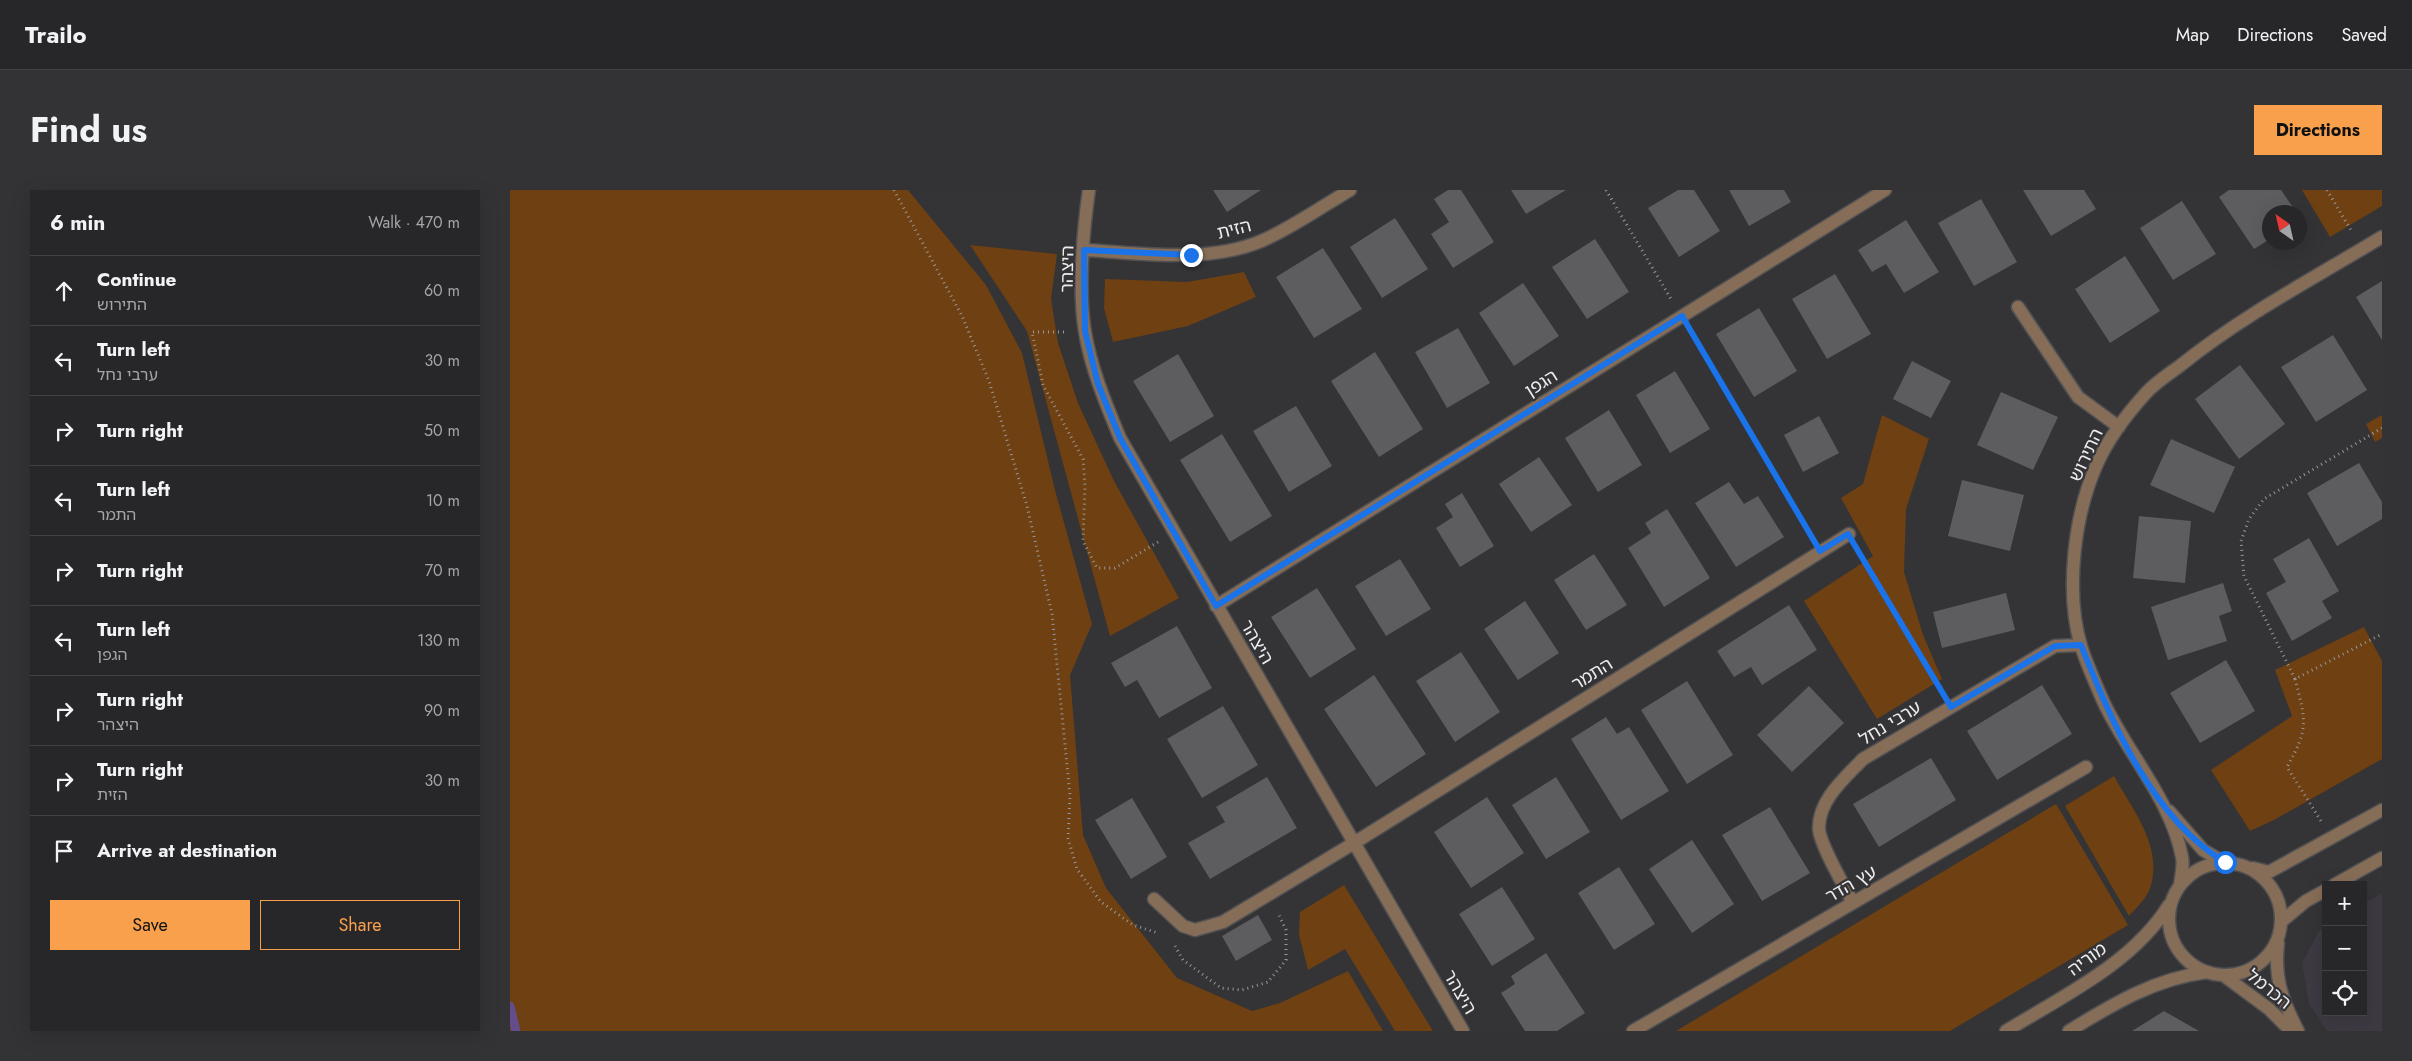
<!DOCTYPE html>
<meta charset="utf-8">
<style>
:root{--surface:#272628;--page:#333234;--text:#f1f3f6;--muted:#a4a5a8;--line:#434345;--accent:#f9a04c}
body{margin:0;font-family:Jost,"Noto Sans Hebrew",sans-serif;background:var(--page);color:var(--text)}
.controls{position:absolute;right:15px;bottom:15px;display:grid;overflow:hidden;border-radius:0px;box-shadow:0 5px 20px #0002}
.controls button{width:45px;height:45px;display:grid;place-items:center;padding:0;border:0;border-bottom:1px solid var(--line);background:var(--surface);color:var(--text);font:25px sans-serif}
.compass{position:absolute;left:1752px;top:15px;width:45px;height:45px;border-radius:50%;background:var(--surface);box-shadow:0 5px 20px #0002;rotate:326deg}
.stop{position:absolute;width:15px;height:15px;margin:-11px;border:4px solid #1a73e8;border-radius:50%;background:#fff}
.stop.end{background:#1a73e8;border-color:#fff;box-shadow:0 1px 5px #0008}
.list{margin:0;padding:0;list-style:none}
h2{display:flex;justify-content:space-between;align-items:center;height:65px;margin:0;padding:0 20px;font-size:21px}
h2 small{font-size:16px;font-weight:400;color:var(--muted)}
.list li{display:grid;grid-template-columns:32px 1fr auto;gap:15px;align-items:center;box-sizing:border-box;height:70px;padding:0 20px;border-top:1px solid var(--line)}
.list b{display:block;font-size:19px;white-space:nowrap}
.list p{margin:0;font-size:16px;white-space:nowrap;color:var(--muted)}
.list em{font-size:16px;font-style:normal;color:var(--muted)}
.actions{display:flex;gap:10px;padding:15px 20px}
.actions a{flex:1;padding:11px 0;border:1px solid var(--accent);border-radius:0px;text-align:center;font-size:18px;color:var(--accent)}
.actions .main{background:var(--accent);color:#111}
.icon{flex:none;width:28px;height:28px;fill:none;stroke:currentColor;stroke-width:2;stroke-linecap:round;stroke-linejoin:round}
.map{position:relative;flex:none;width:1872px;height:841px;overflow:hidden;border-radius:0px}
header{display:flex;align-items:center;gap:30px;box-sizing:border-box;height:70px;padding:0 25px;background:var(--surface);border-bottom:1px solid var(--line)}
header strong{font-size:24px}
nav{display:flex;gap:28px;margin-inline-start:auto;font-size:18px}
.intro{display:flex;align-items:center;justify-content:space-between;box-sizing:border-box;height:120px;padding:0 30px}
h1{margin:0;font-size:35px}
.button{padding:12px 22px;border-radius:0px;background:var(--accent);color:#111;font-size:18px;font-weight:700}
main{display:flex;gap:30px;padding:0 30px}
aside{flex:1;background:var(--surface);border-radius:0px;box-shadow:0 5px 20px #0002}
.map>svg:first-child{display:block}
</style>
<header>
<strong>Trailo</strong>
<nav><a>Map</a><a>Directions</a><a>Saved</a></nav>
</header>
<div class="intro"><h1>Find us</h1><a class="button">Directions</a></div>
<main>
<aside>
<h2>6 min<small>Walk · 470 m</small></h2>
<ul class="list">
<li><svg class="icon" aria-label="ahead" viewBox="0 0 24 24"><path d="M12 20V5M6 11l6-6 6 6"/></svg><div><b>Continue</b><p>התירוש</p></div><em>60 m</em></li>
<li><svg class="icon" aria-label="left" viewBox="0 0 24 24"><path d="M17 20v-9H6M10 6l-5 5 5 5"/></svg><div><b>Turn left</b><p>ערבי נחל</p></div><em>30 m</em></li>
<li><svg class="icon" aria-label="right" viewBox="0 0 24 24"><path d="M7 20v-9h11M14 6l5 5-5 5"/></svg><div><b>Turn right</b></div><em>50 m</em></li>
<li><svg class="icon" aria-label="left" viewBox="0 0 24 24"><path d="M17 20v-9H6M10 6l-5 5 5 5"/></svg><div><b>Turn left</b><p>התמר</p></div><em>10 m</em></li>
<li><svg class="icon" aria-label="right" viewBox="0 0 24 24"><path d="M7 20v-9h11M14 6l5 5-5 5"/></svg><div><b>Turn right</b></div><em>70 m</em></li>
<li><svg class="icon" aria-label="left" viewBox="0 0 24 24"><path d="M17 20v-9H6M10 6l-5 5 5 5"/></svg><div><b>Turn left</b><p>הגפן</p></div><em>130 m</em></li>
<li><svg class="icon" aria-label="right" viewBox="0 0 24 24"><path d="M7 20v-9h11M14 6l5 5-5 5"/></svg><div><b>Turn right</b><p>היצהר</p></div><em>90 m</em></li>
<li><svg class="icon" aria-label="right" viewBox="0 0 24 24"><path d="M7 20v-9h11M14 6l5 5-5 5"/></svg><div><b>Turn right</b><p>הזית</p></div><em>30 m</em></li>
<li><svg class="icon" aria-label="arrive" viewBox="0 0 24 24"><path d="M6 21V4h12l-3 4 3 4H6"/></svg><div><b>Arrive at destination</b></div></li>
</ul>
<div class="actions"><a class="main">Save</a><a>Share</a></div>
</aside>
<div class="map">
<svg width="1872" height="841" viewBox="0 0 1872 841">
<rect width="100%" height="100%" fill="#343336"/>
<!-- built -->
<path fill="#3d3a43" d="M1872 703V841H1817L1799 814 1792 773 1809 741 1816 737V822H1853V714Z"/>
<!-- green -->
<path fill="#6e4012" d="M0 0H398L476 95 512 163 545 300 582 434 560 485 573 645 596 698 667 788 742 821 770 813 838 781 873 841H0Z
M1792 0H1872V16L1820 47Z
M460 55 547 64 541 109 548 153 568 213 604 291 669 408 600 446 517 141Z
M734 82 746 107 678 136 603 152 594 118 595 89 677 92Z
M1372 225 1419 249 1396 319 1394 382 1413 445 1432 489 1367 529 1294 411 1363 366 1331 308 1353 294Z
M1872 225V248L1865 252 1856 234Z
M1854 437 1872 471V569L1764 630 1740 641 1701 580 1782 526 1765 480Z
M1604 586C1624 622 1655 659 1639 701 1635 710 1625 719 1619 726L1555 616Z
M1546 614 1618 735 1440 841H1166Z
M834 695 923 841H885L835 759 798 780 789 745 790 722Z"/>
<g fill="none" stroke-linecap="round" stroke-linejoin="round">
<!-- stream -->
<path stroke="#644d8a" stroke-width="9" d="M0 816 6 841"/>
</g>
<!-- building -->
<path fill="#5d5c5f" d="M703 0H751L717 22Z
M938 0H951L984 52 943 78 921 44 939 32 924 9Z
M1001 0H1056L1016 24Z
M1168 0H1184L1210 41 1169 67 1138 18Z
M1219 0H1274L1281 12 1239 36Z
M1513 0H1574L1586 19 1541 46Z
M1719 0H1771L1786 22H1760V49L1744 59 1709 7Z
M1471 9 1507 72 1464 96 1428 33Z
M1672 11 1706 64 1663 90 1630 38Z
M885 28 918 79 872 108 840 57Z
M1396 30 1429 82 1394 103 1376 74 1362 82 1348 60Z
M1085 49 1119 102 1077 129 1042 77Z
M813 58 852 119 804 148 766 87Z
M1615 66 1650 121 1600 153 1565 99Z
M1325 84 1361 144 1317 169 1282 109Z
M1872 91V150L1846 107Z
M1013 93 1049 146 1004 176 969 123Z
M1249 118 1287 181 1244 207 1206 144Z
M948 138 980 193 937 218 905 162Z
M1823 145 1857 200 1806 232 1771 177Z
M865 162 913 239 869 267 821 191Z
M668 164 704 226 660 252 623 191Z
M1402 171 1441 191 1421 228 1383 209Z
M1730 175 1775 234 1729 269 1685 209Z
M1165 181 1200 239 1160 263 1126 205Z
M1491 202 1548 227 1523 280 1467 255Z
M786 216 822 276 779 302 743 241Z
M1099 220 1132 275 1088 302 1055 248Z
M1309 226 1329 263 1293 282 1274 245Z
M712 244 762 326 720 352 670 270Z
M1661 249 1725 277 1704 323 1640 295Z
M1029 267 1062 315 1021 342 989 294Z
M1849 273 1872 312V329L1827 356 1797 303Z
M1452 290 1514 305 1500 361 1438 346Z
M1219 292 1234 314 1248 306 1274 347 1226 377 1185 313Z
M952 303 984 356 950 377 926 338 943 327 935 314Z
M1157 319 1200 388 1154 417 1118 358 1141 343 1135 333Z
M1629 326 1681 331 1675 393 1623 388Z
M1799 348 1829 401 1812 411 1822 428 1782 451 1756 403 1776 392 1763 369Z
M1084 364 1117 415 1076 440 1044 390Z
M890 369 921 419 876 446 845 396Z
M1713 393 1722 421 1709 426 1717 451 1658 470 1641 417Z
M807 398 846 459 800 488 761 427Z
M1496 403 1505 440 1432 458 1423 422Z
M1015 411 1049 463 1008 490 974 439Z
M1279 415 1307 460 1252 495 1241 477 1224 487 1207 461Z
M667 436 702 498 649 528 627 490 615 497 601 473Z
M951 462 990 522 945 552 906 491Z
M1716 470 1745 521 1690 553 1660 503Z
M864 485 916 564 866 597 814 519Z
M1177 491 1223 565 1177 594 1131 520Z
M1532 495 1562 544 1487 590 1457 541Z
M1299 496 1334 533 1282 582 1247 545Z
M713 516 748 575 692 608 657 549Z
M1096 527 1107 544 1119 537 1159 601 1111 630 1061 549Z
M1421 568 1446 610 1369 657 1343 614Z
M757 587 787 638 700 689 678 653 715 632 706 617Z
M1046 587 1080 642 1036 669 1002 615Z
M977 607 1014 663 961 698 924 642Z
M622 608 657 667 621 689 585 630Z
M1260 617 1300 683 1252 711 1212 645Z
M1182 650 1224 714 1182 743 1139 679Z
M1109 677 1145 734 1104 760 1068 703Z
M992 697 1025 749 982 776 949 724Z
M748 725 762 750 726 771 712 746Z
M1036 763 1075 823 1047 841H1015L991 803 1005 794 1001 786Z
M1654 821 1689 841H1622Z"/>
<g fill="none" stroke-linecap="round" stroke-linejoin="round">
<defs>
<path id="minor" d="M579 0C573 41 568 101 575 142 581 179 596 214 610 248L953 841
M574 60C635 63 704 75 760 47 787 34 813 16 840 0
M1508 117 1568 207 1609 237
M706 416 1375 0
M1659 621 1693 660 1715 673
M1659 729a56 56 0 1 1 112 0a56 56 0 1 1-112 0Z
M1743 678 1759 682 1872 620
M1670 695C1671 686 1674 675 1672 667 1661 610 1618 564 1594 513 1586 495 1577 475 1571 456 1555 402 1564 325 1587 274 1598 249 1617 224 1636 203 1645 193 1659 184 1671 175 1732 126 1804 88 1872 47
M1824 695 1872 668
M644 709 673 736 685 740 713 732 844 653 1339 344
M1343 713C1335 697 1310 655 1309 639 1308 610 1335 588 1353 569L1545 456 1571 455
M1772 731 1796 711 1816 700
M1768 753C1764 788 1772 810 1788 841
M1713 785 1759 819 1781 841
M1123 841 1576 577
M1496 841C1553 806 1623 773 1659 715
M1559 841C1603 814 1646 788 1698 782"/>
</defs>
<!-- minor casing -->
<use href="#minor" stroke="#515153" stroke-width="15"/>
<!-- path -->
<path stroke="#979799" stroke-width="3" stroke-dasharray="1 4" stroke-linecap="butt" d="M384 0 452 126 479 191 517 316 542 424 560 605 558 648 567 679 591 712 623 735 648 743
M1096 0 1161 109
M1817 0 1842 42
M554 142H522L533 195 573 269 575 296 573 351 587 378H605L648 352
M1182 144 1300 344
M1872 238 1754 309 1739 329 1731 351 1734 386 1785 489 1872 444
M1349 361 1431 500
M1785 489C1796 531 1799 538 1777 577L1811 631
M665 756 673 770 711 798 732 800 758 792 776 770V740L768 723"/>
<!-- minor -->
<use href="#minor" stroke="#866d58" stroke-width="12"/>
</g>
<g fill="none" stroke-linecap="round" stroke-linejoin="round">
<!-- route -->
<path stroke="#1a73e8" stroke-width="6" d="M681 65 574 60 575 141 588 194 610 248 706 416 1172 126 1310 361 1338 344 1441 517 1545 456 1571 455C1601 530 1642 629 1715 672"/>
</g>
<g text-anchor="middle" stroke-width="4.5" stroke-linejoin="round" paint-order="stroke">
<!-- street labels -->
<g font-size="18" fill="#ececee" stroke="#343336">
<text transform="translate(724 39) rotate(-14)" y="6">הזית</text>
<text transform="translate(557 79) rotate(-89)" y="6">היצהר</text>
<text transform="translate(1031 193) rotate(-32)" y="6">הגפן</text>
<text transform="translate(1576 265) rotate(-65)" y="6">התירוש</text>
<text transform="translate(747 452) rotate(60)" y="6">היצהר</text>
<text transform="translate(1082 484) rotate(-32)" y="6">התמר</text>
<text transform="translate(1380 533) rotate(-31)" y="6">ערבי נחל</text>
<text transform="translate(1341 694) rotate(-30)" y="6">עץ הדר</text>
<text transform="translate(1577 769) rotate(-36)" y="6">מוריה</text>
<text transform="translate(1759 799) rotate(39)" y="6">הכרמל</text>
<text transform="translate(950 802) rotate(60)" y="6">היצהר</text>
</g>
</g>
</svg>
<div class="controls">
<button>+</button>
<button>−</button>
<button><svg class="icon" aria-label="locate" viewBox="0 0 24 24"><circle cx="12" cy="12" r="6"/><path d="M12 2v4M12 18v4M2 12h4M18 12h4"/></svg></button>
</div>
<svg class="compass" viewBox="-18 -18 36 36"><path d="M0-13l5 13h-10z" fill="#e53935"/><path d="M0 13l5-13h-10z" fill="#a4a5a8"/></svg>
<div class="stop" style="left:1715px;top:672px"></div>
<div class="stop end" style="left:681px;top:65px"></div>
</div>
</main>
